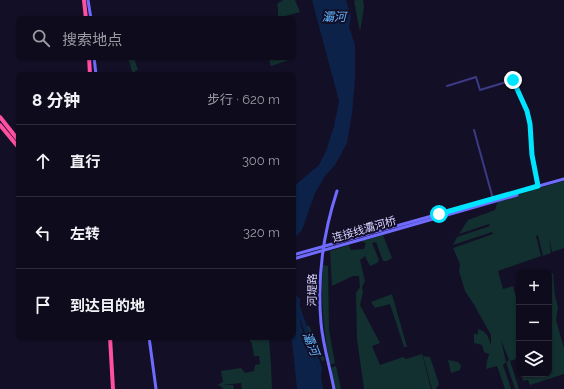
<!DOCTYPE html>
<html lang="zh">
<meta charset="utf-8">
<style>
:root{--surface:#0e0b1c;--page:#1c1929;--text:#f1f3f6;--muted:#9b9ba3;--line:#2e2b3b}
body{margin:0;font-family:Raleway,"Noto Sans SC",sans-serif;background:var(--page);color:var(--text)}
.controls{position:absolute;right:12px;bottom:12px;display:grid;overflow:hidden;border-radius:8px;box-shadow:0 1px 3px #0004}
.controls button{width:36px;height:36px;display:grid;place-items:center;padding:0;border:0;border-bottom:1px solid var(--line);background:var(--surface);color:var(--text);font:20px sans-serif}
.stop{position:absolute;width:12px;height:12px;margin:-9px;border:3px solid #00e5ff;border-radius:50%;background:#fff}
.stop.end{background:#00e5ff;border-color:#fff;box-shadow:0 1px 4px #0008}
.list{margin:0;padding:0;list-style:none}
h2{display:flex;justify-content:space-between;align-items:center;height:52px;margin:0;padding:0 16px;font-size:17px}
h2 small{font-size:13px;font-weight:400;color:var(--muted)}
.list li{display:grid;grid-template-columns:26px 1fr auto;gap:12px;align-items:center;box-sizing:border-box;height:72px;padding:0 16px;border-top:1px solid var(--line)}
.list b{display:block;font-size:15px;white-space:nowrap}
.list em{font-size:13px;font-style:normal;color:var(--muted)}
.icon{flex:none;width:22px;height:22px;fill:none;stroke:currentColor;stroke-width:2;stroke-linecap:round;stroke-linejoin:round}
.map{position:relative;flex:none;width:564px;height:389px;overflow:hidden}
.search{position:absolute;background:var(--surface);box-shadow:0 1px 3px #0004;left:16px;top:16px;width:280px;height:44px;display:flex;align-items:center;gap:10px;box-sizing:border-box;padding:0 14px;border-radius:8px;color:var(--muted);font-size:15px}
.panel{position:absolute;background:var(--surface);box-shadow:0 1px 3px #0004;left:16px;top:72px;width:280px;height:268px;border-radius:8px}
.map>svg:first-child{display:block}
</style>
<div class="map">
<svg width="564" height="389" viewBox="0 0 564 389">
<rect width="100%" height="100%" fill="#130f26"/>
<!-- green -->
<path fill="#12302f" d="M283 0H295L300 12 278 18V8L277 4Z
M356 0H363L364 7 360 32 354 1Z
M127 57 134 58 138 70 135 71V75H133L129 61Z
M280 57H293L292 59 271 66 269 60Z
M564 181V248L552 252 549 236 551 253 543 256 538 235 536 236 541 256 498 271 503 289 513 286 519 307V368L516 359 510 361 519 389H515L506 362 509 360 501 340 506 362 503 365 511 389H505L497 366 486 369 487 361 491 347 489 354 484 352 482 345 474 343V334H478V329C487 331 489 338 491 346V335L473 303 465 291 459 271 460 264 453 248 493 234 492 232 453 245 457 237 490 226 489 224 459 234 468 220 495 210 498 200Z
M383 235 392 258 387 261H383L376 242 372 243 379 260 377 263 370 266 365 256 360 260 365 281 362 287 363 292 360 305 380 343 372 346 380 365 403 357 406 359 422 354 431 389H364L357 339 356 293 360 287 359 276H353L332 286 330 251 349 245 351 250 364 249 366 243 361 241Z
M323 265 328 266 329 330 335 363 330 365C324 332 320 298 323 265Z
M553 273 555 296 558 307 556 320 564 348V374L530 385 528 380 523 381 522 377 531 374H549V368L550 367 549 363V275Z
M392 294 407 347H404L390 304 375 308 371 302Z
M306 326H309L325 360 322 361Z
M248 337H269L271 366 265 372 271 366 272 389H242L241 383 222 385H233L234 389H224L219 385 215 386 223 382 221 371 241 368 245 373 254 371 255 365 260 364 259 356H254L252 344Z
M423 356 430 357 439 384 436 389H432Z
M448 360 458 362 461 365 460 370 451 373Z
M336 366 341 389H334L331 370 332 367Z"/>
<!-- water -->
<path fill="#0c2248" d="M312 0H346L351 17 349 27 355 45V78L352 114 347 143 335 165 325 176 315 193 302 230 293 239V187L319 165 326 151 334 126 339 101Z
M293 293 300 299C300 306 299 314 300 321 305 345 321 364 323 389H297L292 341 289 337H293Z"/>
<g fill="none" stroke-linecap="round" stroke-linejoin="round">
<!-- river -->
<path stroke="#0c2248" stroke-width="4" d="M293 300 296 302 320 368 318 389"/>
<!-- street -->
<path stroke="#3d3a85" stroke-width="2" d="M447 86 476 77 480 90 513 80 527 111 530 124 532 155 539 187
M474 130 493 199"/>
<!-- secondary -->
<path stroke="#6f6bff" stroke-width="3" d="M88 0 91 19
M94 57 96 75
M439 214 564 179
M440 217 517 195
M149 337 156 389
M334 389C330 367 323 346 321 323 317 278 323 234 337 191"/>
<!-- highway -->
<path stroke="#ff4fa3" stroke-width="4" d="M84 0 86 19
M89 57 90 75
M0 117 19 141
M0 125 19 148
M110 337 113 389"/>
<!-- secondary-bridge -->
<path stroke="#6f6bff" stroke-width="3" d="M293 255 439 214
M293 259 440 217"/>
</g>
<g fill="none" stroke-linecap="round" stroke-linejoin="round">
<!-- route -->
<path stroke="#00e5ff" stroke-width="5" d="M439 214 538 186 532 155 530 124 527 111 513 80"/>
</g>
<g text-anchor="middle" stroke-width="4" stroke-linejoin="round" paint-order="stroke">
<!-- street labels -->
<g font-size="11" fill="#d9d4ff" stroke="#130f26">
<text transform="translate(364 229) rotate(-16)" y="4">连接线灞河桥</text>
<text transform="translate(312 290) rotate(-89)" y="4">河堤路</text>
</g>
<!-- water labels -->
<g font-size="12" font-style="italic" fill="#62b6ff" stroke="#130f26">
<text x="334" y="21">灞河</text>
<text transform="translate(311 344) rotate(68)" y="4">灞河</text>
</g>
</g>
</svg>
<div class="controls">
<button>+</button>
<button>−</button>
<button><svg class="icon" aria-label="layers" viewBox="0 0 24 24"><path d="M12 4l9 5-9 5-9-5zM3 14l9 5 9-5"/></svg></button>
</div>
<div class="stop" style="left:439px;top:214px"></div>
<div class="stop end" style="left:513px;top:80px"></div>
<div class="search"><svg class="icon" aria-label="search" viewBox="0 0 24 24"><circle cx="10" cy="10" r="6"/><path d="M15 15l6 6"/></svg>搜索地点</div>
<section class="panel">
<h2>8 分钟<small>步行 · 620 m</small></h2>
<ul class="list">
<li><svg class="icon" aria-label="ahead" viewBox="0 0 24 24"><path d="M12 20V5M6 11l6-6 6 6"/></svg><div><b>直行</b></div><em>300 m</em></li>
<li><svg class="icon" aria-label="left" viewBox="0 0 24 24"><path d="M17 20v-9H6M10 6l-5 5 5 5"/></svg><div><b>左转</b></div><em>320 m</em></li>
<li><svg class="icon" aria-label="arrive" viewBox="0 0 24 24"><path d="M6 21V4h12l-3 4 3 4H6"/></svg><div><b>到达目的地</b></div></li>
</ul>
</section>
</div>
